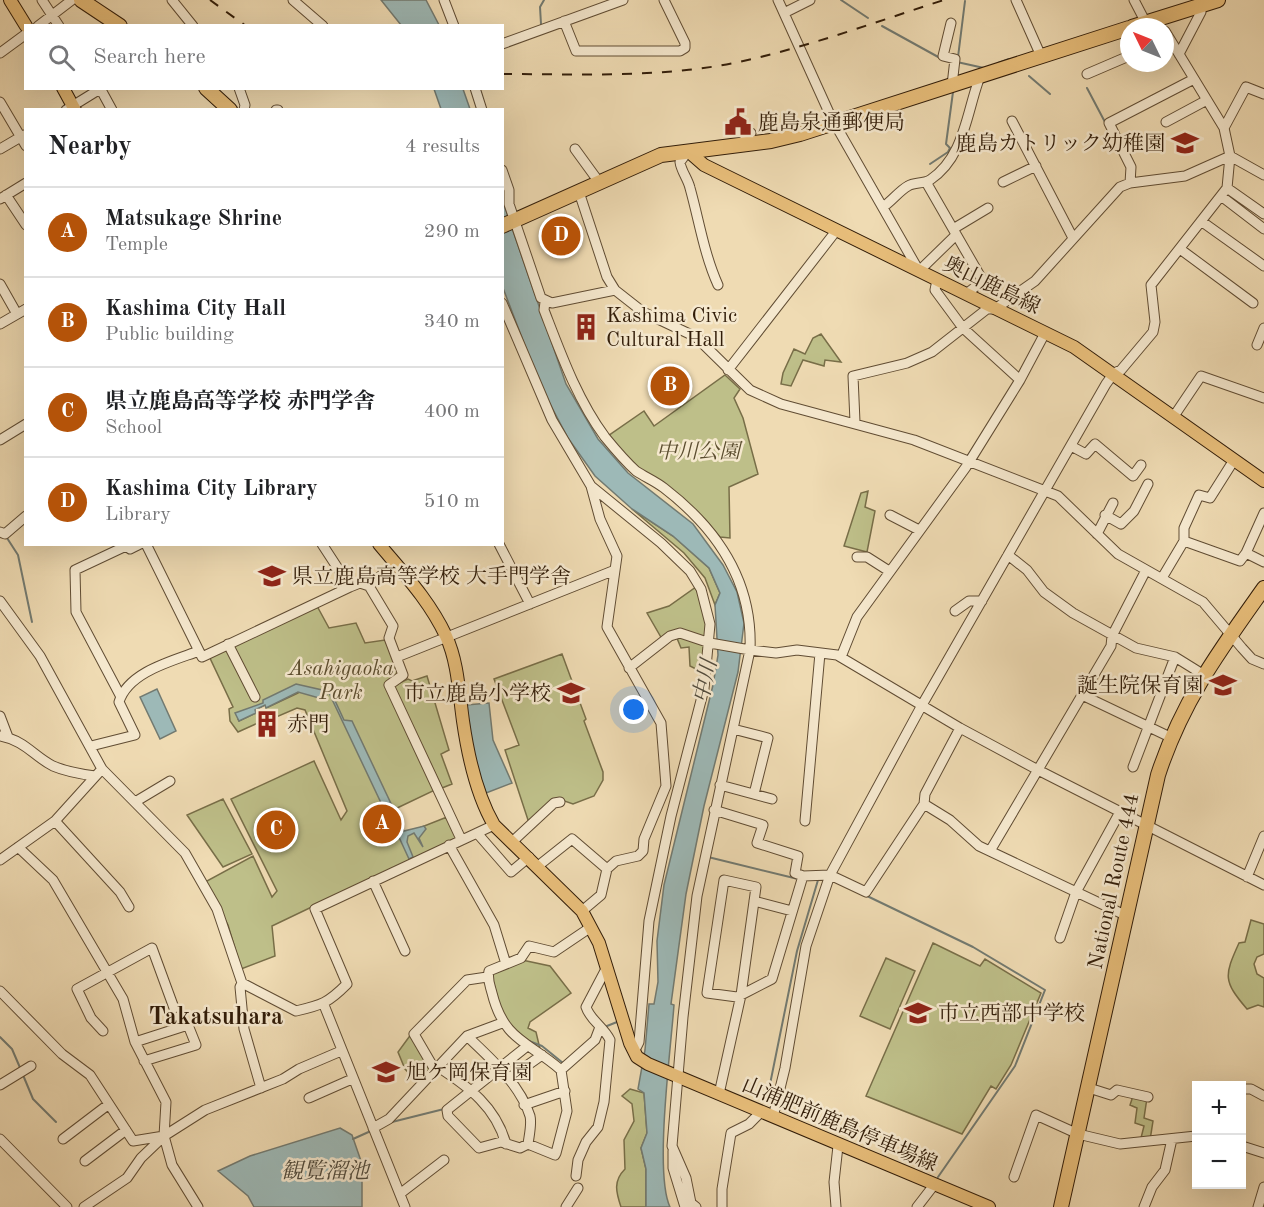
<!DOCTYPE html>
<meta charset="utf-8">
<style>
:root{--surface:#fff;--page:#f2f2f2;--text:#202124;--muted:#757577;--line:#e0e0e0;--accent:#b45309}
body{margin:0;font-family:"Old Standard TT","Noto Serif JP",serif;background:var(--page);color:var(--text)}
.controls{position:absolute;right:18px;bottom:18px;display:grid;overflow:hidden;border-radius:0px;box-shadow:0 6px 24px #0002}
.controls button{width:54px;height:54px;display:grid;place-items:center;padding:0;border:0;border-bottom:2px solid var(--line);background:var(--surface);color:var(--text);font:30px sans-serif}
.compass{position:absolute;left:1120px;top:18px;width:54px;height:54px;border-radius:50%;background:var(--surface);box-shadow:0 6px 24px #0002;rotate:313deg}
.you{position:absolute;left:634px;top:710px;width:21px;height:21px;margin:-15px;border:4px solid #fff;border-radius:50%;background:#1a73e8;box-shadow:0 0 0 9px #1a73e833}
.badge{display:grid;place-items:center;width:39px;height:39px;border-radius:50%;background:var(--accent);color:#fff;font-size:20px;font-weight:700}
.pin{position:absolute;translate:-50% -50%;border:3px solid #fff;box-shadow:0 2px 6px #0006}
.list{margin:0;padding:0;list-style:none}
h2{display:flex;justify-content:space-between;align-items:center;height:78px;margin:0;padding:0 24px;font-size:26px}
h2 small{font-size:20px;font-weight:400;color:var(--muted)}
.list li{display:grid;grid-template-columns:39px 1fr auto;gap:18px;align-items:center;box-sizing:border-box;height:90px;padding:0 24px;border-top:2px solid var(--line)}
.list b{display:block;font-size:22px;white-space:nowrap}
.list p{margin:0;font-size:20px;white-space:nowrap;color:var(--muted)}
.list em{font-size:20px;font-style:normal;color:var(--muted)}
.icon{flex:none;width:33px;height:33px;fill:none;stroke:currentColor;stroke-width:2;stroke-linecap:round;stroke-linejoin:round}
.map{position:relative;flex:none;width:1264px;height:1207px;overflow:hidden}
.search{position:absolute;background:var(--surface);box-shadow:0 6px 24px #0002;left:24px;top:24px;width:480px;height:66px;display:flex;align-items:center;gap:15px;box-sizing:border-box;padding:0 21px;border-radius:0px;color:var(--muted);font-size:22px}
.panel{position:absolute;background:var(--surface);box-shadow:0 6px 24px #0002;left:24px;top:108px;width:480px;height:438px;border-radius:0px}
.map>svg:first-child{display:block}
</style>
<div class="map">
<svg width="1264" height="1207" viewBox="0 0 1264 1207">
<rect width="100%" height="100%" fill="#efdbb3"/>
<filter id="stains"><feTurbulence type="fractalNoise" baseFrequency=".00333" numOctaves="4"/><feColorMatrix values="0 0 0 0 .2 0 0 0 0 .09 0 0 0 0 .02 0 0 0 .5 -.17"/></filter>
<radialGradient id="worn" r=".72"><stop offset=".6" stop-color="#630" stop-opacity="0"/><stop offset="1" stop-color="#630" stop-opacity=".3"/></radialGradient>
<!-- green -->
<path fill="#bebf89" stroke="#786e48" stroke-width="1.5" d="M821 334 841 362 825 360 824 366 803 360 791 386 781 384 783 373 794 349 805 354 813 338Z
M725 375 740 389 734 398 743 418 758 474 729 487 730 538 720 537 705 519 664 484 637 469 608 436 644 411 654 426Z
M868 491 865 507 875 511 867 552 844 546 861 493Z
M632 509 673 536 709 568 720 593 715 605 705 578 684 553Z
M696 587 707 624 704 673 690 666 689 647 681 648 674 631 662 639 647 613 669 606Z
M317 606 329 628 356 623 365 643 385 640 400 674 385 684 435 790 395 809 390 803 380 811 375 807 366 811C365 826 357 824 370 839L390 833 399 836 447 817 456 838 272 926 275 956 241 969 228 925 205 882 253 856 272 897 277 891 231 799 314 761 341 820 347 811 305 710 297 708 274 718 267 715 266 708 298 693 297 688 238 719 239 721 256 713 260 718 258 723 238 732 230 721 229 709 233 707 209 656Z
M562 654 586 719 584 721 603 772V780L594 796 573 804 559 799 529 823 505 750 519 745 494 679Z
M427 676 449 750 441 754 452 784 442 788 393 686 408 679 412 681Z
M223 799 252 854 223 867 187 815Z
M1251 920 1264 924V954L1257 957 1254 964 1257 974 1264 978V1007L1258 1005 1247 1009C1223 981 1224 976 1239 943L1245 942Z
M933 943 980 966 985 959 1041 993 1011 1065 996 1089 991 1086 962 1134 866 1096Z
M886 958 915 971 890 1029 860 1016Z
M522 960 550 966 571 993 530 1022 528 1028 536 1032 540 1049 504 1022 491 973Z
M412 1033 432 1069 419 1084 405 1069 398 1052Z
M630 1089 644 1093 647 1133 641 1148 646 1169V1207H621C616 1192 613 1181 625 1169L624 1140 634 1121 632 1104 622 1096Z
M1133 1096 1147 1098 1144 1118 1153 1121 1150 1140 1140 1142 1144 1126 1135 1123 1137 1108 1130 1105Z"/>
<!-- water -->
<path fill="#9db9b7" stroke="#727a71" stroke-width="1.5" d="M381 0H426L439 25H401Z
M434 89H463L470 109H441Z
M502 199 566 384 598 439 628 473 693 524 723 565 737 592 744 623 738 672 704 806 686 894 671 1004 674 1005C671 1048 654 1173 670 1207H646V1169L641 1148 647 1133 644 1093 638 1089 645 1050 649 1004H654L658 982 657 941 664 885 713 685 718 655 715 605 720 593 709 568 673 536 632 509 595 476 568 438 540 385 503 288Z
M296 684 331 692 344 720 352 721 404 831 424 826 426 829 419 838 423 847 414 833 408 836 407 842 413 857 409 859 398 835 401 831 389 805 383 807 329 693 319 698 298 692 266 708 265 705 255 710 256 713 239 721 235 713 263 703V700Z
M157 689 176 731 160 739 140 697Z
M489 703 493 740 512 783 486 793 475 763 466 705Z
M340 1128 352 1135 362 1164V1207H254L248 1196 218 1171 250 1156Z"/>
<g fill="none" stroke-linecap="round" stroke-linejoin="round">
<!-- stream -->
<path stroke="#727a71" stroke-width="2" d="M841 0 868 18
M541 24 540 7 544 0
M882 26 940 58
M958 57 965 1
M957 62 984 68
M998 63 1009 59
M1029 76 1050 94
M1087 88 1106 124
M930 164 948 152 950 148 946 144 953 92
M7 538 18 555 32 622
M708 857 798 879
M865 895 973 947 1045 990 1015 1066 938 1177
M607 1026 617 1022
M0 1037 12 1049 21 1070
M529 1041 542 1046 563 1063
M23 1075 33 1099 56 1122
M767 1099 797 951 818 880
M392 1122 444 1109
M353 1139 373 1130"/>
<defs>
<path id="minor" d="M42 0 59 26
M172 0 193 26
M293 0 323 26
M444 0 454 26
M778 0 831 117 919 271 956 235
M1016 0 1041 56
M1134 0 1146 23
M784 13 810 0
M564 21 576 51H680L685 48V43L664 0
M951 23 943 56 955 59 952 85
M38 26 72 0
M502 44 623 0
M0 53 26 34
M1179 54 1201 12 1199 6
M1087 74 1129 56
M100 88 112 110
M239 88 245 105 244 110
M475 88 482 110
M0 102 26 146
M66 110 100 89
M276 110H278
M1012 121 1073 238
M1166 122 1207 100
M1224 128 1246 87 1264 94
M745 144V136L751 133
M0 149 24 135
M575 149 599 182
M688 151 680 162C681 171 688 179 690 188 699 220 704 254 718 285
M1230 156 1264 175
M502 170 509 190V204L541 298 552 303 615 290
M926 182 983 281 966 294
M1003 182 1036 166
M1130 183 1131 167 1109 123 1194 79
M1227 188 1264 214
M579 192 607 277 615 290 643 312 696 337 750 390 781 404 914 440 1058 496 1118 554 1203 602 1242 648 1252 659 1264 664
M6 195 26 225
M1221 196 1264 229
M0 199 26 183
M883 207C892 201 899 191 908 186 914 182 923 184 930 180 963 158 966 117 978 82L976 77
M1201 221 1264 266
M953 229 988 208
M1180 249 1253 303
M937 280 935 290 963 328 1020 380
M0 284 17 314
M545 302 544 310C561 354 577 399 605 437 614 448 626 462 636 471 645 477 655 481 664 488 716 528 753 581 750 650L697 896 683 1017 672 1146 686 1178 691 1203 696 1207
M502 303 552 420 591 486 600 519 617 556 607 627 661 723 666 786 644 839 643 851 638 856 616 861 607 869 601 895 582 911
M0 324 26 309
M1257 345 1264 328
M728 370 836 231
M1174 416 1201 376 1264 398
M855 422 853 376 907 363 932 352 987 309H995L1035 281 1120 187 1130 183 1185 176 1230 156
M0 440 26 424
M1071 446 1086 454 1095 444 1133 476 1141 465
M591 486 661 543 690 571 701 589 710 624 704 689 671 816 649 921 639 1042 634 1052
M1264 513 1246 553 1264 562
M890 515 919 530
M1105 515 1121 524 1134 511 1148 484
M0 532 5 534 26 516
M1097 534 1113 503
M1184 541 1240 561 1246 553
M146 544 202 657 350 587 360 583 369 586 393 626 389 638 403 675 389 685 461 839
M322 544 350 587
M499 544 530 604
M1008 555 1027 570 1044 592 1073 613 1136 648 1175 657 1204 675
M857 557H867L889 571
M1162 578 1184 541V528L1199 495 1210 498 1234 460
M369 586 396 563
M0 601 40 656 102 769 185 853 217 909 242 983 240 987 244 1029 261 1088
M955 611 969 601H982
M228 644 255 697
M397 657 615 570
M841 657 857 617 966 467 1020 380 1045 333
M629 668 670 636 680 633 710 643 750 650 776 653 797 650 837 655 960 728 1038 770 1264 885
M1082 695 1170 737
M121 697 76 612 75 570 126 546 130 549 140 544
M0 716 8 737
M733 729 768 738 754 794
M0 736C26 741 32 755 53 766 67 772 80 774 95 776
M91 746 135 735 119 702C128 672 172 661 199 651
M1133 767 1175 657
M720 785 772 799
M135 802 170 781
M924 804 950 820 979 846 1127 916
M714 810 763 825 757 843 798 856 795 873 803 876 830 875 866 892 924 804 925 794 960 728
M55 821 120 892 129 907
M805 821 820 653
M477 833 511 872 529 857
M512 842 554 803 560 802
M449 845 494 925 506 964
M18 847 53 880 123 999 135 1042 166 1102 164 1136 172 1165 198 1207
M990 851 1111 646 1112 636 1146 570
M0 860 55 821 102 769
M538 866 572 839 607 869
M1247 877 1264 836
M373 881 405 951
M754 901 792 911
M1060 938 1076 892 1120 812
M242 983 296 1011C322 1005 328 1003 347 984L315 909 494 825
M0 991 62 1054 90 1075 133 1141 164 1136
M324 1005 405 1207
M103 1031 91 1018 77 989 152 948 174 1008
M467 1036C490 1058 520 1084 530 1116 532 1124 529 1136 528 1144
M135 1042 188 1025 196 1045 144 1061
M526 1047 447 1110 448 1116 479 1148 501 1142 520 1148 528 1144 555 1155 556 1153 567 1111 561 1070C528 1041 504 1041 492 993 490 985 487 979 489 971L521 958 529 946 554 952 591 927
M438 1067C469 1087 496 1107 506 1144
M435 1070 414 1034 467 980 487 977
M561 1070 595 1040 600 1027
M508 1079 542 1055
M0 1085 31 1066
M1089 1088 1111 1095 1117 1090 1148 1097
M1242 1089H1251L1264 1096
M719 1094 741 995 756 887 724 880 707 993 737 997 741 995 772 979 803 876
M309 1098 352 1079
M524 1105 565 1091
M773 1117 785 1068 806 946 830 875 922 705 1106 384 1114 373 1121 370 1153 332 1155 322 1151 285 1227 188 1230 156 1224 128 1165 31
M373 1128 389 1119 467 1036 502 1023
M0 1139 67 1207
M63 1139 109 1104
M1242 1146 1264 1153
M673 1151V1168L685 1207
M85 1161 126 1130
M576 1176 578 1160 586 1142 598 1127 604 1102 610 1040C604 1027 590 1020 586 1007L607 967
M1014 1177 1036 1115 1078 1134 1120 1144 1196 1136
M401 1193 444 1160
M84 1207 127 1178 141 1158 164 1136 205 1110 283 1079 299 1069 341 1051
M566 1207 578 1188
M722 1207V1189L731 1133 749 1124 761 1112
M836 1207 834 1182 838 1146
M917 1207 934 1185
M1144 1207 1152 1187 1165 1170 1172 1139
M1258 1207 1264 1187"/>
<path id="major" d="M10 0 26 26
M63 88 75 110
M688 151 704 165 1074 347 1264 481
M379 544C404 574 429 600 446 636 458 662 459 693 463 721 468 756 476 794 494 825L582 911 599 943 630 1043 637 1057 648 1064 989 1207"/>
<path id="highway" d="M81 0 120 26
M1132 27 1218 0
M206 88 230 110
M502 226 661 155 771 141 800 134 1129 28
M1061 1207 1158 775C1182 701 1220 650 1264 588"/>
</defs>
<!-- minor casing -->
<use href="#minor" stroke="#604c33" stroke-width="11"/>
<!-- major casing -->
<use href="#major" stroke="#311c08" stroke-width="14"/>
<!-- highway casing -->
<use href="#highway" stroke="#311c08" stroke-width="16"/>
<!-- minor -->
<use href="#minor" stroke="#f5e8ce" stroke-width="9"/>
<!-- major -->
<use href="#major" stroke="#e8be7a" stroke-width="12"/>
<!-- highway -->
<use href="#highway" stroke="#e8be7a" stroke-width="14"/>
<!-- rail -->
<path stroke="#311c08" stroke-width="2" stroke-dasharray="10 10" stroke-linecap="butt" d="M210 0 246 26
M502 74C580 74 658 78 734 63 806 48 875 22 944 0"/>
</g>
<!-- icons -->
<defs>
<symbol id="civic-bare" viewBox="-9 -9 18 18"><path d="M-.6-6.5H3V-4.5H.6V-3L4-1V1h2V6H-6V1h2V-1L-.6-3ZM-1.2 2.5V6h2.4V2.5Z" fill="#8f2418" stroke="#f5e8ce" stroke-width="2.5" paint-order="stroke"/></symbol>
<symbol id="school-bare" viewBox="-9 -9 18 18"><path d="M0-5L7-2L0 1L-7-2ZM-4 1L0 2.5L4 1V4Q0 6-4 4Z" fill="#8f2418" stroke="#f5e8ce" stroke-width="2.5" paint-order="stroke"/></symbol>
<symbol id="building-bare" viewBox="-9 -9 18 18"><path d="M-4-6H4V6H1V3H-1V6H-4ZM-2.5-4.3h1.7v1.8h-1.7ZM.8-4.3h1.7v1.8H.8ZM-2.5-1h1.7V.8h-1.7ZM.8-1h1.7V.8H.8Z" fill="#8f2418" stroke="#f5e8ce" stroke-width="2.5" paint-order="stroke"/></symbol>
</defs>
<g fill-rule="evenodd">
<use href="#civic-bare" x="719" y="103" width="38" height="38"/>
<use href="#school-bare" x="1166" y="124" width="38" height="38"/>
<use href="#building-bare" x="567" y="308" width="38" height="38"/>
<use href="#school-bare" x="253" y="557" width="38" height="38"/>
<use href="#school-bare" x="1204" y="666" width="38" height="38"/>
<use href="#school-bare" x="552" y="674" width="38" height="38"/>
<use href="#building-bare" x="248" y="705" width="38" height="38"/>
<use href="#school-bare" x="899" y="994" width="38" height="38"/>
<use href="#school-bare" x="367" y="1053" width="38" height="38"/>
</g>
<g text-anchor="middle" stroke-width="5" stroke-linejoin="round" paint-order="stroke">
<!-- poi labels -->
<g font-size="21" fill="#311c08" stroke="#f5e8ce" text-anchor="start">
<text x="758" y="129">鹿島泉通郵便局</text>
<text x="1165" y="150" text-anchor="end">鹿島カトリック幼稚園</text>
<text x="606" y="322">Kashima Civic<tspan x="606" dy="24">Cultural Hall</tspan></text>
<text x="292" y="583">県立鹿島高等学校 大手門学舎</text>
<text x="1203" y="692" text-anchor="end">誕生院保育園</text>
<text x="551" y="700" text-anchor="end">市立鹿島小学校</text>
<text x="287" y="731">赤門</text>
<text x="938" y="1020">市立西部中学校</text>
<text x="406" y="1079">旭ケ岡保育園</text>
</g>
<!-- street labels -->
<g font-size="21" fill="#311c08" stroke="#f5e8ce">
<text transform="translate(992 285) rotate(26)" y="7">奥山鹿島線</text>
<text transform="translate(1113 881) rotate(-78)" y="7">National Route 444</text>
<text transform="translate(840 1124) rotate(23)" y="7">山浦肥前鹿島停車場線</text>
</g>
<!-- park labels -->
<g font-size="21" font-style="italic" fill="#5b4d2f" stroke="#f5e8ce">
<text x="698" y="458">中川公園</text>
<text x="341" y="675">Asahigaoka<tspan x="341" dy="24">Park</tspan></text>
</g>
<!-- water labels -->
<g font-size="22" font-style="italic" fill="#514b3d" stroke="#f5e8ce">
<text transform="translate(704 681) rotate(-78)" y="8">中川</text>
<text x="325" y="1178">観覧溜池</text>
</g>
<!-- quarter labels -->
<g font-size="24" font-weight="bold" fill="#311c08" stroke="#f5e8ce">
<text x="216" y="1024">Takatsuhara</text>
</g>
</g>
<rect width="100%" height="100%" filter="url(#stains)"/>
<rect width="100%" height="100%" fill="url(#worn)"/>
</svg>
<div class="controls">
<button>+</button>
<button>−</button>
</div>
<svg class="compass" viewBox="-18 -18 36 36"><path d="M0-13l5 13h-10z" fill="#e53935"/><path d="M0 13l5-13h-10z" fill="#757577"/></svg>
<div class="you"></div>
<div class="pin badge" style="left:382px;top:824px">A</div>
<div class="pin badge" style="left:670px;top:386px">B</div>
<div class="pin badge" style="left:276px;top:830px">C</div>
<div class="pin badge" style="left:561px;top:236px">D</div>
<div class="search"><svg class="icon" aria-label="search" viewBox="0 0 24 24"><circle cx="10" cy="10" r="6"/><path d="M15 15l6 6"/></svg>Search here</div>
<section class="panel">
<h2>Nearby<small>4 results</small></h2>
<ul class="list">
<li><span class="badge">A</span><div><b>Matsukage Shrine</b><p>Temple</p></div><em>290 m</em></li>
<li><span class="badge">B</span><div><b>Kashima City Hall</b><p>Public building</p></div><em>340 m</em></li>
<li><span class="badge">C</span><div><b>県立鹿島高等学校 赤門学舎</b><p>School</p></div><em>400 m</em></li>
<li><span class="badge">D</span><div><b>Kashima City Library</b><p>Library</p></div><em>510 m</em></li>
</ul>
</section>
</div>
